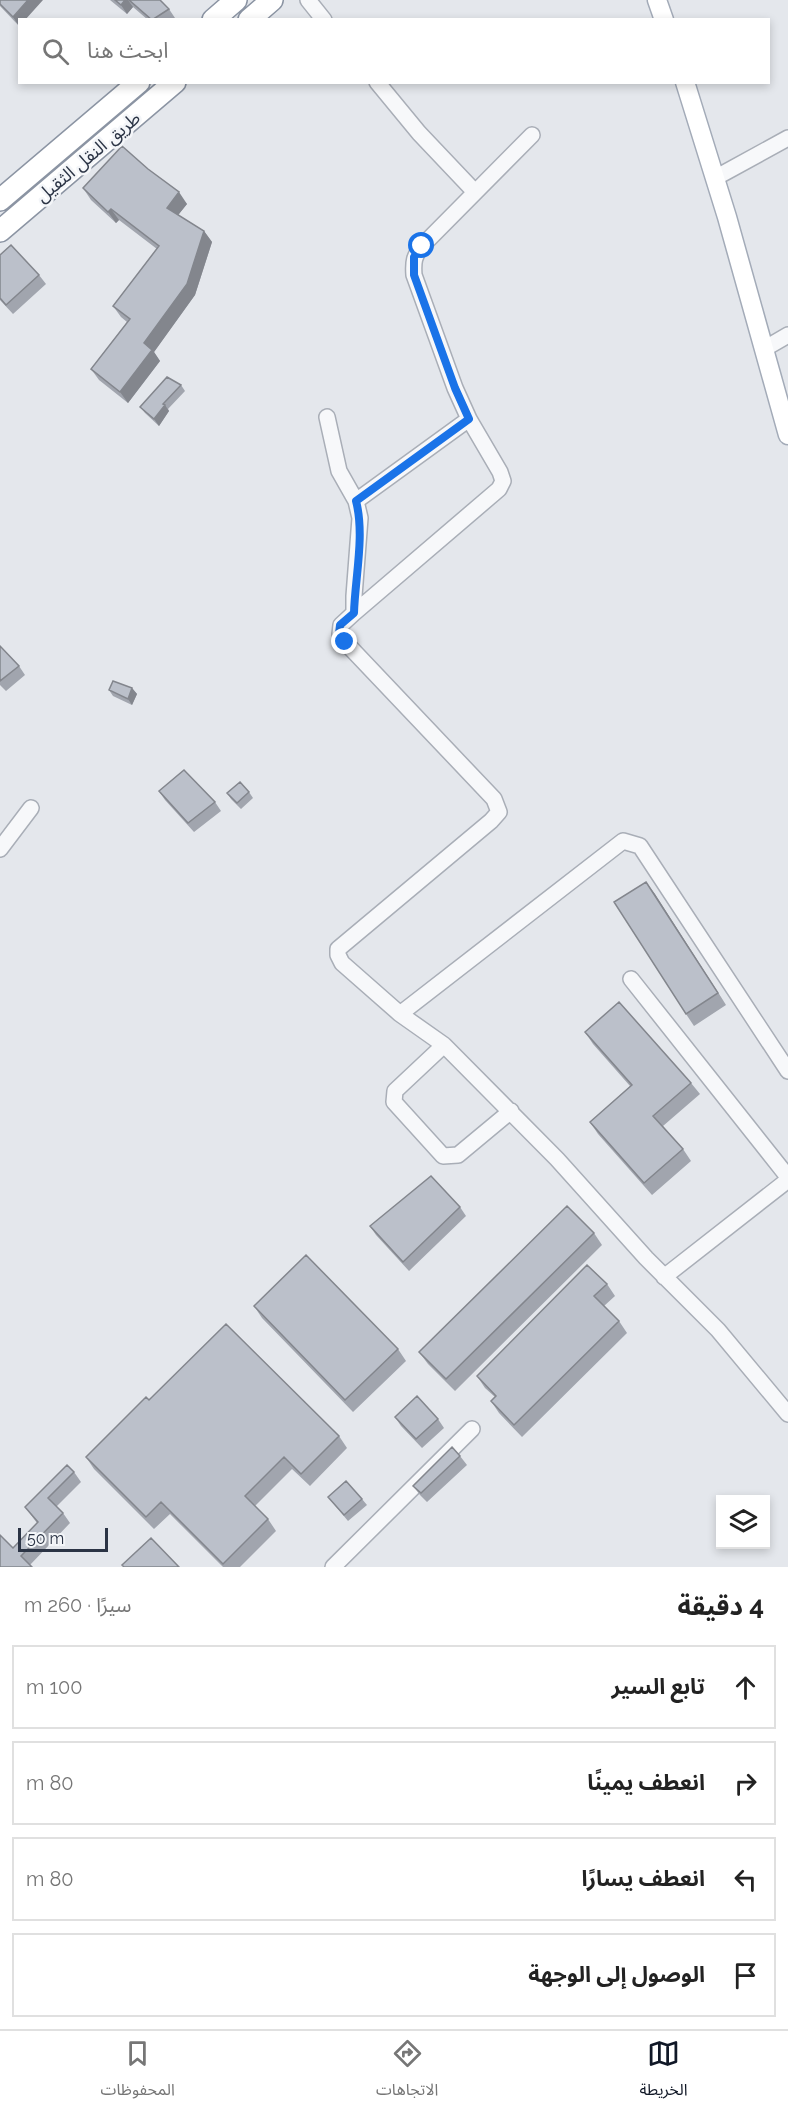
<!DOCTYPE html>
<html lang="ar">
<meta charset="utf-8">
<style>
:root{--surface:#fff;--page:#f6f6f6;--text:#222;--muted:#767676;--line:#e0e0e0;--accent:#111827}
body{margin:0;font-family:Raleway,"Noto Sans Arabic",sans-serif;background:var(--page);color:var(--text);direction:rtl}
.controls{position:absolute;right:18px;bottom:18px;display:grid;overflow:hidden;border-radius:0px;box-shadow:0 3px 9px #0003}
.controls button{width:54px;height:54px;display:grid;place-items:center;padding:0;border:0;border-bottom:2px solid var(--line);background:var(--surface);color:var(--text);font:30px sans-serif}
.scale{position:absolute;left:18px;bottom:15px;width:90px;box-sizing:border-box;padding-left:6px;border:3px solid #2b3445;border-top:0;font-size:16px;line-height:21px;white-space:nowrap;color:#2b3445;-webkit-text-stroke:4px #f4f6f9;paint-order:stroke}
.stop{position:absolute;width:18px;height:18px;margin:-14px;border:4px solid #1a73e8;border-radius:50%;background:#fff}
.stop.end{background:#1a73e8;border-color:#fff;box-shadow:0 2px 6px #0008}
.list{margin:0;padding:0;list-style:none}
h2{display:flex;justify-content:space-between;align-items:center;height:78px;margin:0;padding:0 24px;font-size:26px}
h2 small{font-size:20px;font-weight:400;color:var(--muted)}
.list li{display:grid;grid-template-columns:39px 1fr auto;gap:18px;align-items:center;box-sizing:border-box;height:84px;margin:0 12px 12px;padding:0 12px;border:2px solid var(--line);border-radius:0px}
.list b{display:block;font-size:22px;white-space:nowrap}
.list em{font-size:20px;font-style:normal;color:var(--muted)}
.icon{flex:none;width:33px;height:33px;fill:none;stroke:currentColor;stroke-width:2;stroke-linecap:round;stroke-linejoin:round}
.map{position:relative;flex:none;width:788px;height:1567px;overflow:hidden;direction:ltr}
.search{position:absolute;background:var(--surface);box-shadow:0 3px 9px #0003;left:18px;right:18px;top:18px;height:66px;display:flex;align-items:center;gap:15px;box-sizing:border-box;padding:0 21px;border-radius:0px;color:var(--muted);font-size:22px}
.sheet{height:462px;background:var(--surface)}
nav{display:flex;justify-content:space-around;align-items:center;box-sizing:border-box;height:84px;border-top:2px solid var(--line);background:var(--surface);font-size:16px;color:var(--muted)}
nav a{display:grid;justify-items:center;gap:3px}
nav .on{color:var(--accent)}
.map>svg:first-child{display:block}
</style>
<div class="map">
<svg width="788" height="1567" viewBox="0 0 788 1567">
<rect width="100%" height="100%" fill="#e4e7ec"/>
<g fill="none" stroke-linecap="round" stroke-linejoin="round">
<defs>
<path id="minor" d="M308 0 324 20
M377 82 419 133 474 191
M715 178 788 138
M764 349 788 335
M327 417 339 471 356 501 360 518 354 596V613L499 489 503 481 500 472 469 419 455 388 414 275C413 262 414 256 422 246L532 135
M356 501 469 419
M354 613 341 625 340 634 345 642 494 799 499 812 491 821 338 949V955L342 963 400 1014 623 841 640 846 788 1071
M0 849 31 808
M631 979 788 1177
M400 1014 444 1045
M511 1111 458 1155 443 1156 394 1102 395 1091 444 1045 557 1159 646 1258 718 1330 788 1414
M664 1277 788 1180
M333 1567 472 1429"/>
<path id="major" d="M657 0 664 20
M685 82 727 217 788 435"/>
<path id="highway" d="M213 20 236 0
M249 20 272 0
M0 200 139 82
M0 231 175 82"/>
</defs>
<!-- minor casing -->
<use href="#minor" stroke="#a9aeb7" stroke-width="18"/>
<!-- major casing -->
<use href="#major" stroke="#a3abb8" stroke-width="21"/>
<!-- highway casing -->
<use href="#highway" stroke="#8b94a3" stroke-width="24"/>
<!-- minor -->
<use href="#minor" stroke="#f7f8fa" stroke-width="15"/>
<!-- major -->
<use href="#major" stroke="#fff" stroke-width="18"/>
<!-- highway -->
<use href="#highway" stroke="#fff" stroke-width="21"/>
</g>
<!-- wall -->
<path fill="#a1a5ae" d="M0 0 20 20 19 26 0 6Z
M110 0H160L169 9 175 18 172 20H148L133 7 127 14Z
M148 169 187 204 178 215 204 231 212 242 195 295 154 352 160 361 128 403 99 380 91 369 127 322 121 317 113 306 157 249 119 220 116 223 91 200 83 188Z
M0 255 39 275 46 284 13 314 0 300Z
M181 385 185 391 168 409 169 411 159 426 145 413 140 407Z
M0 646 19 666 25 675 6 691 0 685Z
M132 688 137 694 132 705 113 696 109 690Z
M159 791 215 802 221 811 194 832 165 800Z
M249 792 253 798 241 809 231 799 227 793Z
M646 882 726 1005 694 1026 686 1014Z
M585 1032 691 1083 700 1094 663 1126 683 1149 691 1161 652 1195 598 1134 590 1122 630 1086 593 1044Z
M460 1207 466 1216 409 1271 376 1235 370 1226Z
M594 1233 602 1245 455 1391 428 1364 419 1352Z
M607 1284 615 1296 604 1306 619 1321 627 1333 522 1437 499 1413 491 1401 495 1397 485 1388 477 1376Z
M254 1306 398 1349 406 1361 353 1412 262 1318Z
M149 1400 339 1436 347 1448 310 1486 292 1469 255 1506 268 1519 276 1531 240 1567H223L170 1514 154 1529 94 1469 86 1457Z
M395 1417 438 1419 444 1428 422 1448 401 1426Z
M460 1456 467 1465 427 1502 420 1495 413 1486Z
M74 1472 81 1482 56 1507 63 1513 70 1523 30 1565 13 1548 37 1523 25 1507Z
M328 1497 362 1499 367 1505 348 1521Z"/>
<!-- shaded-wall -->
<path fill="#83868d" d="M28 0H43L25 20H20L19 26 13 17Z
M125 0H128L133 7 127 14 121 5Z
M179 192 187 204 175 219 167 208Z
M111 209 119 220 116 223 108 212Z
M204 231 212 242 195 295 154 352 160 361 128 403 120 392 144 343Z
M165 405 169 411 159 426 154 419Z
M132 688 137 694 132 705 128 699Z
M646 882 655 894 726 1005 718 993Z"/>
<!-- building -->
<path fill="#bbc0ca" stroke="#83868d" stroke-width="1.5" d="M0 0H28L13 17 0 4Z
M115 0H125L121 5Z
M129 0H160L169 9 152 20Z
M122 146 148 169 179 192 167 208 204 231 187 284 144 343 152 350 120 392 91 369 130 319 113 306 159 246 111 209 108 212 83 188Z
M11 245 39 275 6 305 0 298V255Z
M167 377 181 385 163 404 165 405 154 419 140 407Z
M0 646 19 666 0 681Z
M113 681 132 688 128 699 109 690Z
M184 770 215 802 188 823 159 791Z
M240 782 249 792 237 803 227 793Z
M646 882 718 993 686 1014 614 902Z
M619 1002 691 1083 653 1116 683 1149 644 1183 590 1122 632 1085 585 1032Z
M431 1176 460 1207 403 1262 370 1226Z
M567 1206 594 1233 446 1379 419 1352Z
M306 1255 398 1349 345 1400 254 1306Z
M587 1265 607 1284 594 1296 619 1321 514 1425 491 1401 496 1396 477 1376Z
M226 1324 339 1436 301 1474 284 1457 245 1496 268 1519 223 1564 161 1502 146 1517 86 1457 146 1397 149 1400Z
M417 1396 438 1419 416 1439 395 1417Z
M452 1447 460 1456 421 1493 413 1486Z
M67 1465 74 1472 48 1498 63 1513 21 1556 32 1567H0V1535L13 1548 38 1522 25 1507Z
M346 1481 362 1499 344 1515 328 1497Z
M151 1538 179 1567H124L122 1565Z"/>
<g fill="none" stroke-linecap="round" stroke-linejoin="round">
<!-- route -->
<path stroke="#1a73e8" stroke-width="8" d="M345 642 339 634 340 625 354 613C355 578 365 535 356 501L469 419 455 388 414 275V257L422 246"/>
</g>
<g text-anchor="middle" stroke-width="5" stroke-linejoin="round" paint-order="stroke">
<!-- street labels -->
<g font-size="18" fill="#2b3445" stroke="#f4f6f9">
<text transform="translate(88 157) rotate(-40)" y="6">طريق النقل الثقيل</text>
</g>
</g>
</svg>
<div class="controls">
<button><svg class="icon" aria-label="layers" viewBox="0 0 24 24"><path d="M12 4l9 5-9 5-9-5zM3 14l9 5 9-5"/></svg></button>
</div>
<div class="scale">50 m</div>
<div class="stop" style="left:422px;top:246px"></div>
<div class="stop end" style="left:345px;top:642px"></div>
<div class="search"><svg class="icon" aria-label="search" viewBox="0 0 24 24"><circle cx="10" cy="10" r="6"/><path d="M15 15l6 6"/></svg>ابحث هنا</div>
</div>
<section class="sheet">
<h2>4 دقيقة<small>سيرًا · 260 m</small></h2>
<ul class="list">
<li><svg class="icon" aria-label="ahead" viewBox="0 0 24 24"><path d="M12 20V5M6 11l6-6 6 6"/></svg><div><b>تابع السير</b></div><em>100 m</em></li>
<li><svg class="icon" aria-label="right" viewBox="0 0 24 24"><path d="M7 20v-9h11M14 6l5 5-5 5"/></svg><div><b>انعطف يمينًا</b></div><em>80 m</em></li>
<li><svg class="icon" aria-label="left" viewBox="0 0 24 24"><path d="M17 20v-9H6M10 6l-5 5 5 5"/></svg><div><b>انعطف يسارًا</b></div><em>80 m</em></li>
<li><svg class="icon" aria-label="arrive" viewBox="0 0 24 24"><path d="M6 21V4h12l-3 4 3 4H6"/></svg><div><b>الوصول إلى الوجهة</b></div></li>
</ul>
</section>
<nav>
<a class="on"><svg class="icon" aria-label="map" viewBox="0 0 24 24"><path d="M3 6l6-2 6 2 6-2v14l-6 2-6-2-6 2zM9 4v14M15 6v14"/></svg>الخريطة</a>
<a><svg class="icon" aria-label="directions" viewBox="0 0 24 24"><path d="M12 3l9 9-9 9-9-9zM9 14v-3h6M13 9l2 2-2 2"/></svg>الاتجاهات</a>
<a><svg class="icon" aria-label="saved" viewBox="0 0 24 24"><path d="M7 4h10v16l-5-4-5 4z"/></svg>المحفوظات</a>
</nav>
